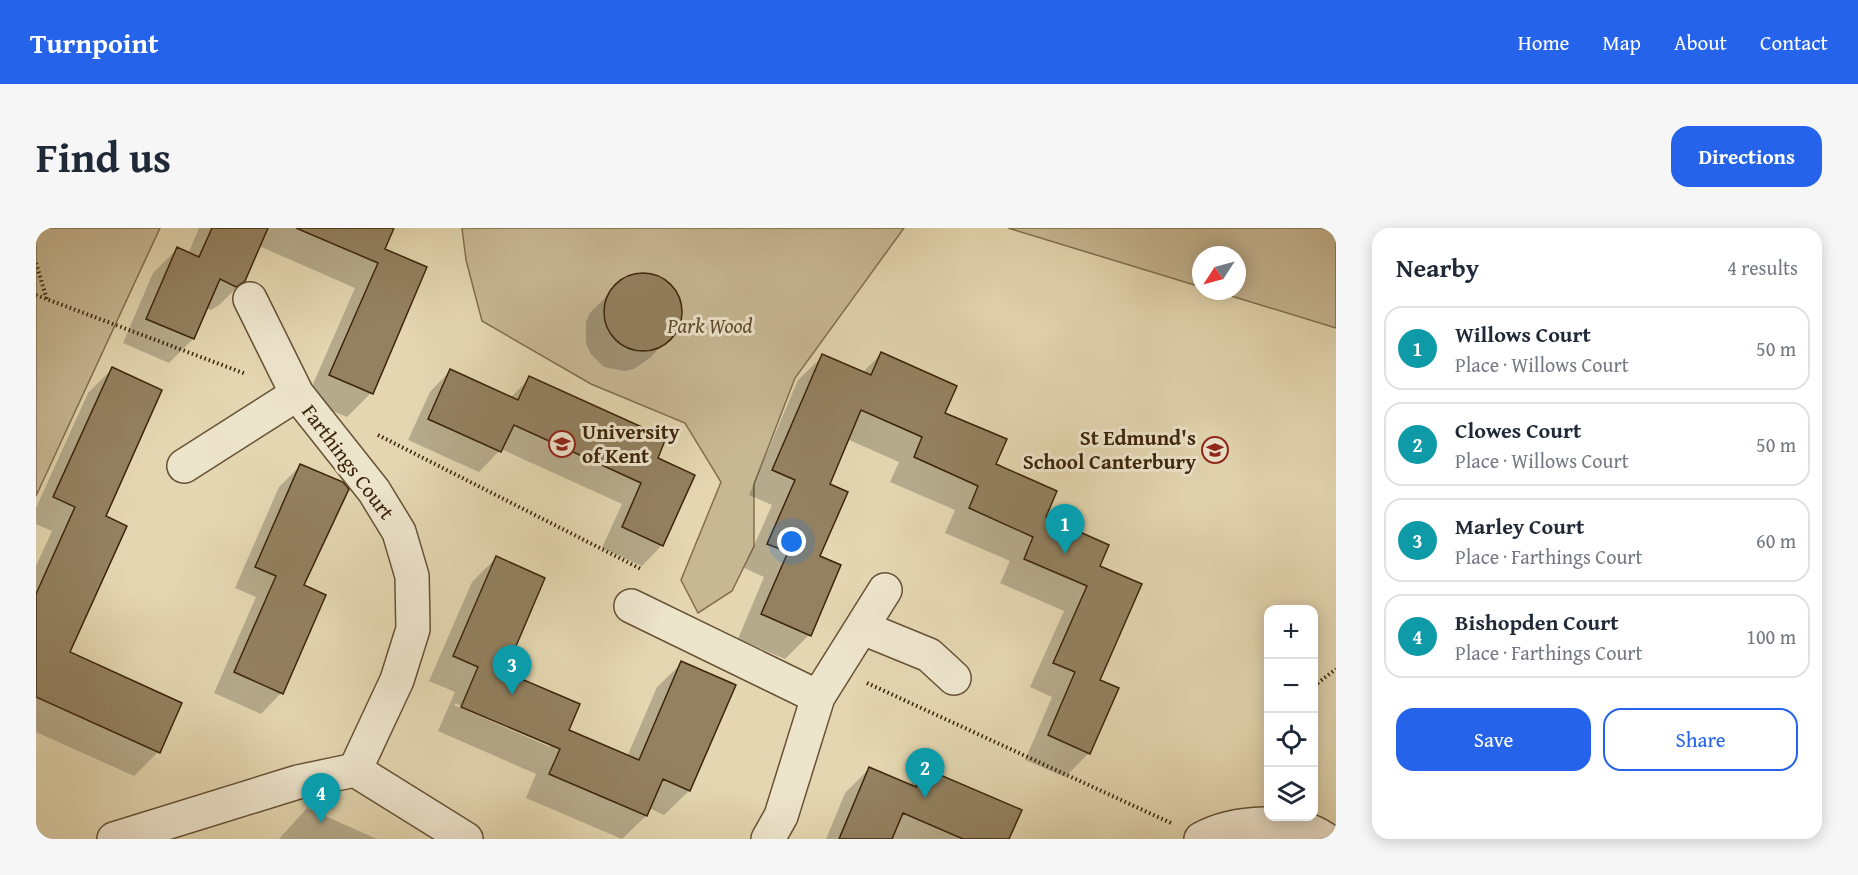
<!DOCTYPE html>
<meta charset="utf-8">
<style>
:root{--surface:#fff;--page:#f6f6f7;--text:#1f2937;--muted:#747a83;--line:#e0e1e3;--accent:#2563eb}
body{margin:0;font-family:"Gentium Book Plus",serif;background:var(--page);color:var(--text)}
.controls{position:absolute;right:18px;bottom:18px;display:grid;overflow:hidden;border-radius:12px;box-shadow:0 3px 15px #0003}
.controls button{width:54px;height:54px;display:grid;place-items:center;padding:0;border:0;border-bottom:2px solid var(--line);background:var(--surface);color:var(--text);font:30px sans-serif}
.compass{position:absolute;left:1156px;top:18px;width:54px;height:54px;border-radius:50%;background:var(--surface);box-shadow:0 3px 15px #0003;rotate:234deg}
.you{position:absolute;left:756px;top:314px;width:21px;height:21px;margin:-15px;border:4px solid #fff;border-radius:50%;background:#1a73e8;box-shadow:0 0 0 9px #1a73e833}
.badge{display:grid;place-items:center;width:39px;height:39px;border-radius:50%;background:var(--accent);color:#fff;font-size:20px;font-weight:700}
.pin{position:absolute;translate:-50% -50px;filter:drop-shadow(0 2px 3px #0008)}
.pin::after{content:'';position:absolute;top:32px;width:21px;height:18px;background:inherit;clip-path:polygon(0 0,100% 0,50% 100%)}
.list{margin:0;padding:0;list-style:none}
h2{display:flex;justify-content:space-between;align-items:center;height:78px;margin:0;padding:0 24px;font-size:26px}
h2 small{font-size:20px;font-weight:400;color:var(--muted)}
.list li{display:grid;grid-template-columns:39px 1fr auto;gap:18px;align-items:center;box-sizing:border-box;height:84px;margin:0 12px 12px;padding:0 12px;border:2px solid var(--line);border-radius:18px}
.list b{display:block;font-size:22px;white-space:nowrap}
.list p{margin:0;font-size:20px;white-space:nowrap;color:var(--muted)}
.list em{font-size:20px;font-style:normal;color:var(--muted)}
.actions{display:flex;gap:12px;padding:18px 24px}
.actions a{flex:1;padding:14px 0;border:2px solid var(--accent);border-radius:18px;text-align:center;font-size:21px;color:var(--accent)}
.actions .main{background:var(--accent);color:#fff}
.icon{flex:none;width:33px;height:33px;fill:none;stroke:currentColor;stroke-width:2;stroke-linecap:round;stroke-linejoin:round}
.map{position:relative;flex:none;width:1300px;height:611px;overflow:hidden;border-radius:18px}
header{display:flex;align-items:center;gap:36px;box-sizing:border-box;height:84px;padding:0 30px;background:var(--accent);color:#fff}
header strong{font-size:28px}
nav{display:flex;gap:33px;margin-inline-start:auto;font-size:21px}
.intro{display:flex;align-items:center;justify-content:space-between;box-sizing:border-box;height:144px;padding:0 36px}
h1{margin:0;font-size:42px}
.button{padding:15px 27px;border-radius:18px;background:var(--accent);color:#fff;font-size:21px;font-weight:700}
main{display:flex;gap:36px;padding:0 36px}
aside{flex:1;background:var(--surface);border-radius:18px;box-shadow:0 3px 15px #0003}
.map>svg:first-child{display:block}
</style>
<header>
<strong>Turnpoint</strong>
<nav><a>Home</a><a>Map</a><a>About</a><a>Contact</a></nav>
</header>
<div class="intro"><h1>Find us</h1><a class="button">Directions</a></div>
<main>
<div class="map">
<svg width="1300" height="611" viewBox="0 0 1300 611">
<rect width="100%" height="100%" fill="#e3d6b0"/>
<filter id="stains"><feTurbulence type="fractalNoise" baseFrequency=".00333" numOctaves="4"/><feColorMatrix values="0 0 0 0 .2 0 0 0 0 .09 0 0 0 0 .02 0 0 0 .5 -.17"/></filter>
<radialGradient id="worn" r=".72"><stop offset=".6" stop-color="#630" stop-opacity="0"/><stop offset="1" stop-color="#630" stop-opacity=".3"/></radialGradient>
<!-- green -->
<path fill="#c7b894" stroke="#826e4f" stroke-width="1.5" d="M0 0H124L0 268Z
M426 0H868L759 150 718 256V318L696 363 662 385 645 352 685 254 649 195 555 156 446 93 430 32Z
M972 0H1300V100L1179 63H1201V27H1165V59Z"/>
<!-- shadow -->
<path fill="#0003" fill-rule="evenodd" d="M163 0H356L347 22 335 165 311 189 270 172 319 60 223 18 208 53 183 77 175 82 170 80 157 111 133 135 87 115 117 45 141 21 152 26Z
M601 47 621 49 630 54 642 70 645 80 641 99 615 129 598 141 588 143 568 139 554 125 550 115V94L554 85 575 64 591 50Z
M845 126 1008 290 1062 339 1063 453 1053 525 1029 549 989 532 1016 469 994 459 1028 383 964 355 974 333 909 305 919 282 854 254 863 234 811 211 792 256 773 407 749 431 702 411 728 349 708 340 736 277 713 267 762 152 787 128 826 145Z
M76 141 68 289 32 425 122 524 98 548 0 504V338L16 303 0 296V280L52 165Z
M414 143 474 170 494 150 620 231 626 317 606 338 566 320 586 276 465 221 443 244 372 212 394 164Z
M264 238 245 465 225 486 178 465 220 369 199 360 243 259Z
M460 330 467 445 531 503 591 529 621 459 646 435 698 457 653 563 628 587 613 580 610 588 586 611 490 570 500 546 402 503 419 464 393 453 436 354ZM419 475 514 516V519L418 477Z
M833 541 873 558 888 542 984 583 972 611H790L809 565Z
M271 580 341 611H243Z"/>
<!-- building -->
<path fill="#938160" stroke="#3c250a" stroke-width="1.5" d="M176 0H232L209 53 200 59 184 51 158 111 110 91 141 19 163 29Z
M260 0H358L349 21 391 39 337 166 293 147 342 35Z
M568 84a39 39 0 1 1 78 0a39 39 0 1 1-78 0Z
M845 124 921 158 909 185 971 211 960 236 1021 263 1010 289 1073 317 1064 338 1106 356 1064 452 1083 460 1054 526 1012 507 1039 444 1017 435 1051 358 988 331 997 309 933 280 942 258 878 229 886 209 825 182 794 256 812 264 784 328 805 337 775 408 725 386 752 324 731 316 759 252 736 242 786 126 835 147Z
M76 139 126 162 70 288 91 298 34 424 146 475 124 525 0 469V366L39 279 17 269Z
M414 141 482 172 493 148 630 210 622 230 659 247 627 318 586 299 605 255 478 197 465 224 392 191Z
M264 236 307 254 313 261 268 357 290 367 247 466 198 444 240 348 219 339Z
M460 328 509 350 469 444 544 476 533 502 603 532 645 433 700 457 654 563 627 551 611 588 513 546 524 521 425 479 442 439 417 428Z
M833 539 880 559 888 540 986 582 973 611H927L867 585 856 611H803Z"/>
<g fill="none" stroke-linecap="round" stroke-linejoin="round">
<defs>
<path id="minor" d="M214 71 261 166 338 263 363 304 376 348 377 401 361 452 319 542
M148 238 261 166
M595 378 782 469
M827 400 893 427 918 450
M78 611 262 554 319 542 430 611
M732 611 745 588 782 469 849 362
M1165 611C1198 593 1258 589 1289 611"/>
</defs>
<!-- minor casing -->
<use href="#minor" stroke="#665134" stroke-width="36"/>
<!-- path -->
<path stroke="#3c250a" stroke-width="4" stroke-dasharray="1.5 3" stroke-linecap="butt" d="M0 35 11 72
M0 67 210 146
M342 207 605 341
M831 455 1135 595
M1278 458 1300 441"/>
<!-- minor -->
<use href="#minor" stroke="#ede4cc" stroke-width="33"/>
</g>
<!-- icons -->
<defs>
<symbol id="university-ring" viewBox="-11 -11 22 22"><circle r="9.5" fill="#ede4cc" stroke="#8f2418" stroke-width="1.5"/><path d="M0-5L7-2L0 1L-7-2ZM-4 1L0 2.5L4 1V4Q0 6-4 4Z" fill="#8f2418"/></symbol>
<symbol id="school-ring" viewBox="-11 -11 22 22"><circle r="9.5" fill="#ede4cc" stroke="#8f2418" stroke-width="1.5"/><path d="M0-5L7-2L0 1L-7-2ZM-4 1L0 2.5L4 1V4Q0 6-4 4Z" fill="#8f2418"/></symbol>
</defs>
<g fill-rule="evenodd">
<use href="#university-ring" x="511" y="201" width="30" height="30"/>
<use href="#school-ring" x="1164" y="207" width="30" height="30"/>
</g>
<g text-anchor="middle" stroke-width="6" stroke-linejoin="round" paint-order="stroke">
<!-- park labels -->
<g font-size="21" font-style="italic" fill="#5f4a2c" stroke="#ede4cc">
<text x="674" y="105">Park Wood</text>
</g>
<!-- poi labels -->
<g font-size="21" font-weight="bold" fill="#3c250a" stroke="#ede4cc" text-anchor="start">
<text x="546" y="211">University<tspan x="546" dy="24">of Kent</tspan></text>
<text x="1160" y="217" text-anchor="end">St Edmund's<tspan x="1160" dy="24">School Canterbury</tspan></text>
</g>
<!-- street labels -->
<g font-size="21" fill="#3c250a" stroke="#ede4cc">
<text transform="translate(312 234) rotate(53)" y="7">Farthings Court</text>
</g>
</g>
<rect width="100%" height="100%" filter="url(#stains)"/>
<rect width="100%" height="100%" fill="url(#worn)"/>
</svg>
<div class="controls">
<button>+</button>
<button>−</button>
<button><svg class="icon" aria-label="locate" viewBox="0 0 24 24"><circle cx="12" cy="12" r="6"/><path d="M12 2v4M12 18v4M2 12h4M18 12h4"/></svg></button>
<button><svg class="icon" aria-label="layers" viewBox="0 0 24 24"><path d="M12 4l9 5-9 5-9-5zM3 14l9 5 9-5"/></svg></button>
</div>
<svg class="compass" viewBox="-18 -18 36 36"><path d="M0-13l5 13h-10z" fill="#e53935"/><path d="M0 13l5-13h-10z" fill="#747a83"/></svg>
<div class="you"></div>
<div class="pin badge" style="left:1029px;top:326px;background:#0f9aa8">1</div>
<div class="pin badge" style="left:889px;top:570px;background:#0f9aa8">2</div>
<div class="pin badge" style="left:476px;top:467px;background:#0f9aa8">3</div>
<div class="pin badge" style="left:285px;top:595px;background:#0f9aa8">4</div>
</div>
<aside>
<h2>Nearby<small>4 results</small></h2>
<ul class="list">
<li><span class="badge" style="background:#0f9aa8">1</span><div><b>Willows Court</b><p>Place · Willows Court</p></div><em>50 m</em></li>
<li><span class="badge" style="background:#0f9aa8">2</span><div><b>Clowes Court</b><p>Place · Willows Court</p></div><em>50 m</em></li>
<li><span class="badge" style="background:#0f9aa8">3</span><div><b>Marley Court</b><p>Place · Farthings Court</p></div><em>60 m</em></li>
<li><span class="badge" style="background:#0f9aa8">4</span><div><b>Bishopden Court</b><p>Place · Farthings Court</p></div><em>100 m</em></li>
</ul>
<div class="actions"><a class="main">Save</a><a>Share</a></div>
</aside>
</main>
